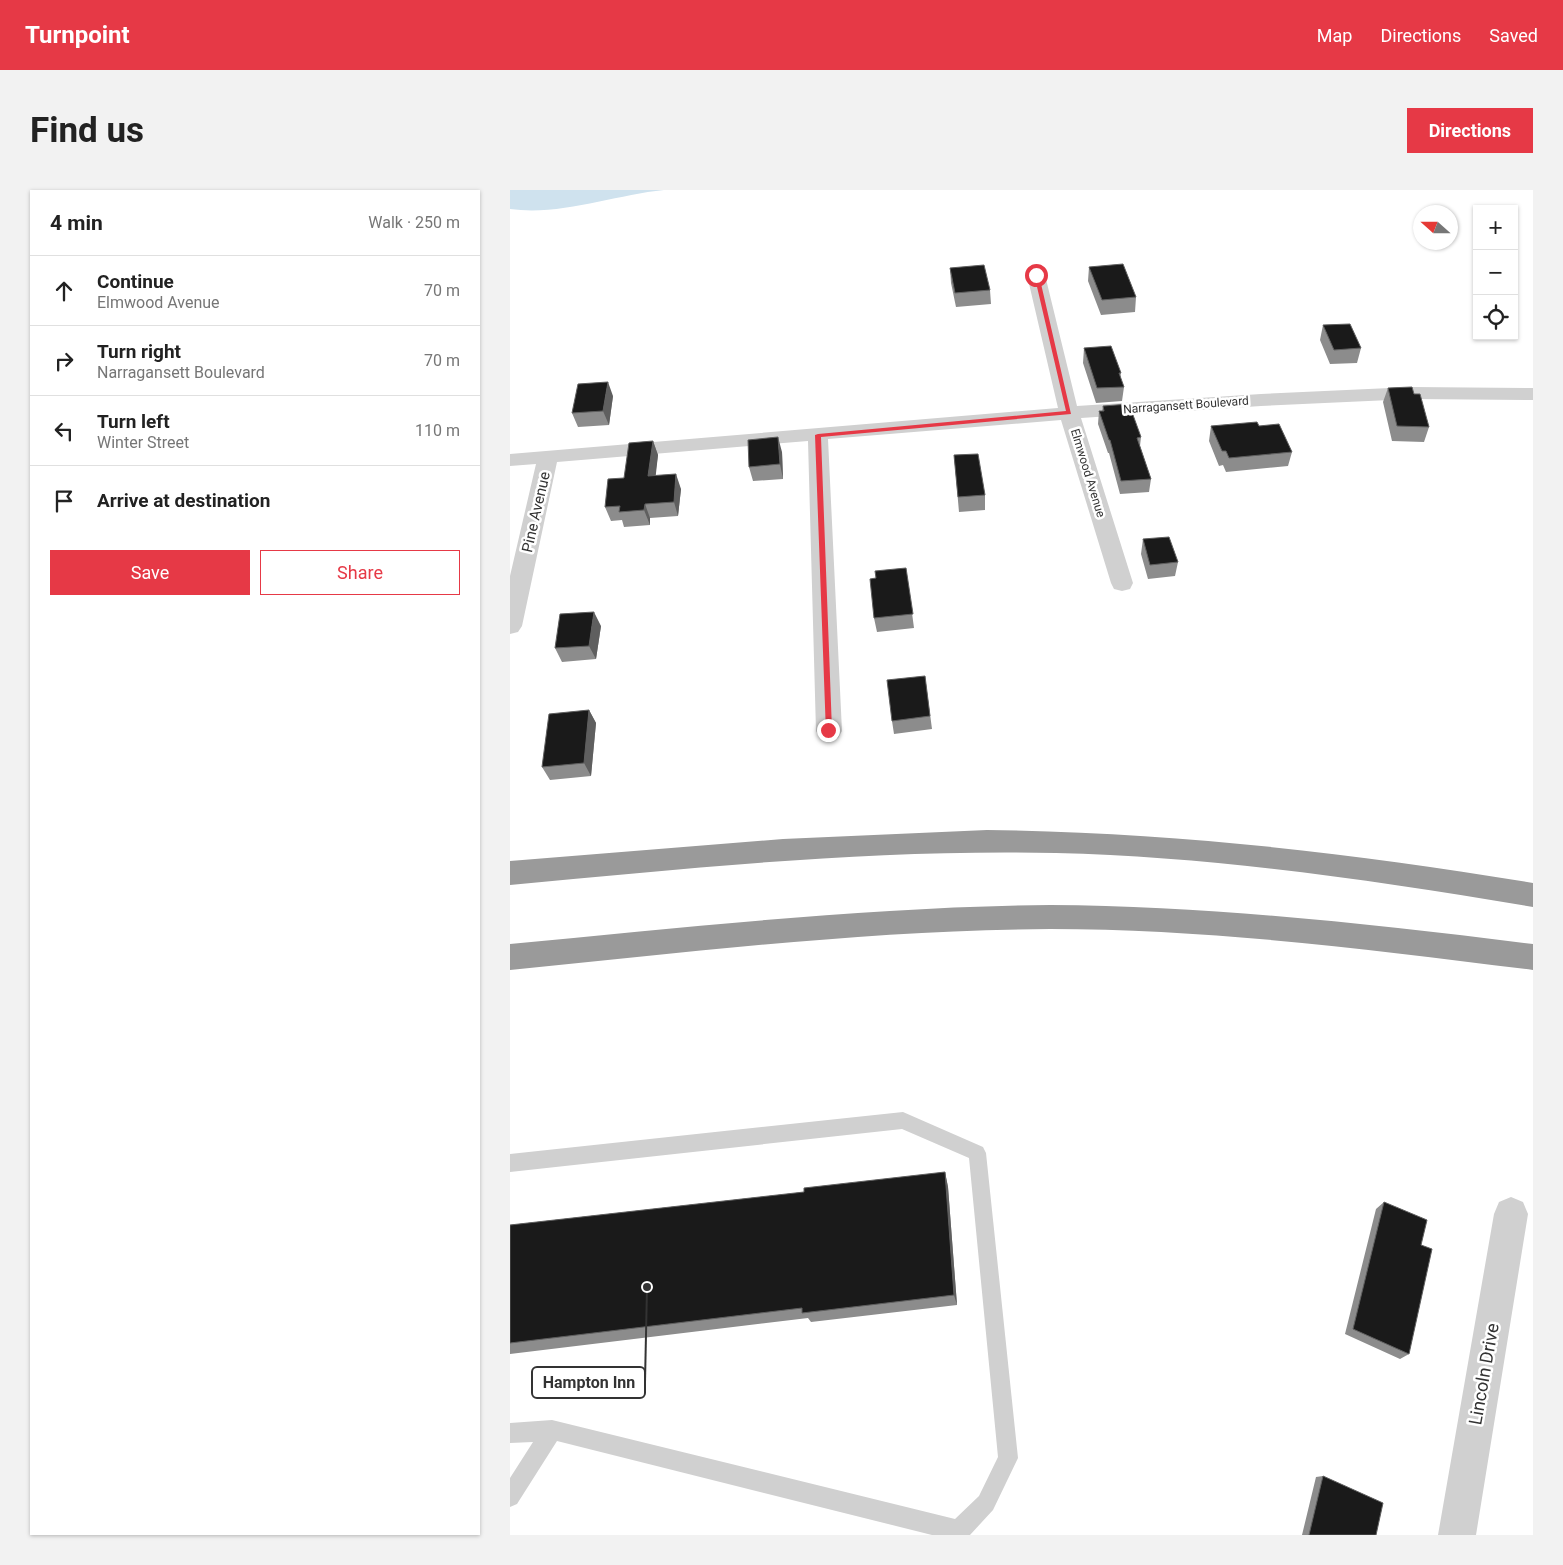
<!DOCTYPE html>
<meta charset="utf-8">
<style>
:root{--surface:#fff;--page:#f2f2f2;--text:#222;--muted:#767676;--line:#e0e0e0;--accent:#e63946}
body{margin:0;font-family:Roboto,sans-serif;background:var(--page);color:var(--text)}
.controls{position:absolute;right:15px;top:15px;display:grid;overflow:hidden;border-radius:0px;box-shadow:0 1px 4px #0004}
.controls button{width:45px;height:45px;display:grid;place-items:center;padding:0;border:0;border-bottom:1px solid var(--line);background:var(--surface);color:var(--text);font:25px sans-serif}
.compass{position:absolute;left:903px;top:15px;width:45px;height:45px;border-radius:50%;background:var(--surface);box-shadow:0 1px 4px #0004;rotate:291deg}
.stop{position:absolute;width:15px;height:15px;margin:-11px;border:4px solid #e63946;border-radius:50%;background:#fff}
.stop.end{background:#e63946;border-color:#fff;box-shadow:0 1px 5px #0008}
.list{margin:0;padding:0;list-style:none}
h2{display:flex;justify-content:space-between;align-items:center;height:65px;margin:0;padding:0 20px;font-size:21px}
h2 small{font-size:16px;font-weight:400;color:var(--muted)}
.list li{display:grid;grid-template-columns:32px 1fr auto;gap:15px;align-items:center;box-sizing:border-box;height:70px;padding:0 20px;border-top:1px solid var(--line)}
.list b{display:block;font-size:19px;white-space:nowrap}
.list p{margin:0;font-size:16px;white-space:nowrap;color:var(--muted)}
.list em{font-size:16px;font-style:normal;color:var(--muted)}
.actions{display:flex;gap:10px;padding:15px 20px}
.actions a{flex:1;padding:11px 0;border:1px solid var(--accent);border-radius:0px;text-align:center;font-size:18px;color:var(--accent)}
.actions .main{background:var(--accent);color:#fff}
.icon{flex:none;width:28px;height:28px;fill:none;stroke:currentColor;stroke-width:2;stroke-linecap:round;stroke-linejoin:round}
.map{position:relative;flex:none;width:1023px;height:1345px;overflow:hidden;border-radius:0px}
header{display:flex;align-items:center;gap:30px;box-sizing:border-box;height:70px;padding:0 25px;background:var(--accent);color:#fff}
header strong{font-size:24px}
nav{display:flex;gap:28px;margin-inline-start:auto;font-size:18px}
.intro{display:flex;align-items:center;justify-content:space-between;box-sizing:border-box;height:120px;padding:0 30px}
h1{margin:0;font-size:35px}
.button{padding:12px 22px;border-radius:0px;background:var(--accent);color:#fff;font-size:18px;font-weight:700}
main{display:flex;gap:30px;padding:0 30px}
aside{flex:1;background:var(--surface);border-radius:0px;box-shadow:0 1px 4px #0004}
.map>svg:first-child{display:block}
</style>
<header>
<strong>Turnpoint</strong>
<nav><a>Map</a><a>Directions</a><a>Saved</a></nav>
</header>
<div class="intro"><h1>Find us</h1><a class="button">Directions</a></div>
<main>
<aside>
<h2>4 min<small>Walk · 250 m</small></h2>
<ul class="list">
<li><svg class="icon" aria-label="ahead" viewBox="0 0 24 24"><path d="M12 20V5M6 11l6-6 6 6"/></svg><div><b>Continue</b><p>Elmwood Avenue</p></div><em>70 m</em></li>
<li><svg class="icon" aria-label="right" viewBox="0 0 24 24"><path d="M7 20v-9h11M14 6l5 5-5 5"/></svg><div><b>Turn right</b><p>Narragansett Boulevard</p></div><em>70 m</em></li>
<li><svg class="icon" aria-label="left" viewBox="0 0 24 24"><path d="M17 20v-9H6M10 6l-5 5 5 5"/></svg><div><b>Turn left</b><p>Winter Street</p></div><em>110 m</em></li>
<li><svg class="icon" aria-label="arrive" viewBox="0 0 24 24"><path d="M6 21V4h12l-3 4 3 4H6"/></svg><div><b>Arrive at destination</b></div></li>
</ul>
<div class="actions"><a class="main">Save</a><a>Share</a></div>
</aside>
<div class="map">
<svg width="1023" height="1345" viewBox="0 0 1023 1345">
<rect width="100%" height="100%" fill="#fff"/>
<!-- water -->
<path fill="#cfe2ee" d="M0 0H154C104 5 51 26 0 19Z"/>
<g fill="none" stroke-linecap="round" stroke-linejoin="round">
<!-- lane -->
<path fill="#d0d0d0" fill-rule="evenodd" d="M393 922 473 957 476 963 508 1268 483 1320 460 1345H422L47 1251 7 1314 0 1317V1288L23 1252 0 1253V1233L42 1230 445 1329 469 1306 488 1267 459 968 392 939 0 982V964Z"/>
<!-- street -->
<path fill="#d0d0d0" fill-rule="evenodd" d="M526 80 532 81 535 85 567 216 751 204 902 197 1023 198V210L902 209 751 216 571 228 623 393 620 399 612 401 604 399 601 393 551 230 318 249 332 541 328 548 319 551 310 548 306 541 298 251 47 272 12 436 8 442 0 444V386L26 274 0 276V264L548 218 517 85 520 81Z
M1001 1007 1013 1012 1018 1024 966 1345H928L984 1024 989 1012Z"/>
<!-- highway -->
<path fill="#9a9a9a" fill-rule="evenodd" d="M477 640C661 642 842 663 1023 693V717C865 690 706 667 546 663 364 659 181 678 0 695V671L273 649Z
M540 715C702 716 862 734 1023 754V780C863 760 702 739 540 739 359 740 180 762 0 780V754C180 737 359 717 540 715Z"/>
</g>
<!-- wall -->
<path fill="#8c8c8c" d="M579 77 626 107 625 122 591 125 578 91Z
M440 78 480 100 481 114 446 117 441 93Z
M813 135 851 158 847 173 820 174 810 150Z
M574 158 611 183 610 188 614 197 612 211 586 213 573 173Z
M878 198 904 204 919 237 914 252 882 251 873 212Z
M103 206 99 235 68 237 62 223Z
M593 216 631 247 630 256 641 289 639 302 610 304 599 263H598L588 234 589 221H592Z
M701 236H749L782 262 778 276 716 282 713 275 709 276 699 251Z
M143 251 148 265 145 286 171 299 168 326 140 328V335L114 337 112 330 101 331 95 317 114 288Z
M272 262 273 289 243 291 239 277Z
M444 265 475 305V320L449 322Z
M633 349 668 372 665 386 638 389 631 364Z
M396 378 404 438 367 442 364 428 366 388Z
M91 436 86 469 52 472 45 458Z
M415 486 422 539 384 544 382 531Z
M79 520 86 533 81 586 40 590 32 577Z
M435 982 438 997 447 1115 301 1132 298 1128 0 1164V1035L294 1002Z
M874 1012 899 1164 890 1169 835 1144 866 1019Z
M813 1286 866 1345H792L806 1287Z"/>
<!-- shaded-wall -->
<path fill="#5f5f5f" d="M98 192 103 206 99 235 93 221Z
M268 247 272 262 273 289 270 274Z
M143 251 148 265 144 301 138 286Z
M166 284 171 299 168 326 164 312Z
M135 314 140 328V335L134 320Z
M84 422 91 436 86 469 79 456Z
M79 520 86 533 81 586 74 573Z
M435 982 438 997 447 1115 444 1105Z"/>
<!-- building -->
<path fill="#1a1a1a" stroke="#5f5f5f" d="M613 74 626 107 592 110 579 77Z
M474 75 480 100 445 103 440 78Z
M840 134 851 158 824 160 813 135Z
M601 156 611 183H609L614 197 587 198 574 158Z
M98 192 93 221 62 223 68 194Z
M902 197 904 204H910L919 237 887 236 878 198Z
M619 214 631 247 627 248 641 289 611 291 600 250H599L589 221H594L593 216Z
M747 232 749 236 769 234 782 262 719 268 716 261H712L701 236Z
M268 247 270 274 239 277 238 250Z
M143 251 138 286 166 284 164 312 135 314 134 320 109 322 110 316 95 317 98 289 114 288 119 253Z
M468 264 475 305 448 307 444 265Z
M659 347 668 372 640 375 633 349Z
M396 378 403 424 364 428 360 389 366 388 365 381Z
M84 422 79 456 45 458 50 424Z
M415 486 420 526 382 531 377 490Z
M79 520 74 573 32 577 39 524Z
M435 982 444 1105 292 1123V1118L0 1153V1035L294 1002V998Z
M874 1012 917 1030 911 1055 922 1059 899 1164 843 1139Z
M813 1286 873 1313 866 1345H799Z"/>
<!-- route -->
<path fill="#e63946" d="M524 84 529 85 561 224 311 247 322 540 318 543H316L305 245 308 244 556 221Z"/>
<g text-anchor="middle" stroke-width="5" stroke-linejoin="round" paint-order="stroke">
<!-- far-street labels -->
<g font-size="12" fill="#333" stroke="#fff">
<text transform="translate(676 215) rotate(-4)" y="4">Narragansett Boulevard</text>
<text transform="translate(578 283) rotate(73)" y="4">Elmwood Avenue</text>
</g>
<!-- street labels -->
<g font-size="15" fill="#333" stroke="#fff">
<text transform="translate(26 322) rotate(-77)" y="5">Pine Avenue</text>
</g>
<!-- near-street labels -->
<g font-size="18" fill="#333" stroke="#fff">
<text transform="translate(974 1184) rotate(-80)" y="6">Lincoln Drive</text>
</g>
</g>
<!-- callouts -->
<path fill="none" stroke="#333" stroke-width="2" d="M137 1097L135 1192"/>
<circle fill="#333" stroke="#fff" stroke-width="2" cx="137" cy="1097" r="5"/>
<rect fill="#fff" stroke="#333" stroke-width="2" x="22" y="1177" width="113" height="31" rx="5"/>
<g font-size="16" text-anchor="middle" font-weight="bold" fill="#333">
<text x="79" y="1198">Hampton Inn</text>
</g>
</svg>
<div class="controls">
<button>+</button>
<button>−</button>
<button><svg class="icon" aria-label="locate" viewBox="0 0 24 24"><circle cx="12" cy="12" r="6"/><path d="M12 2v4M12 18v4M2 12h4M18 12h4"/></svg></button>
</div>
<svg class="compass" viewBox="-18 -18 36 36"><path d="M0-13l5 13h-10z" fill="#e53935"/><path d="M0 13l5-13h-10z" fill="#767676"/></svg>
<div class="stop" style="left:526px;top:85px"></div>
<div class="stop end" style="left:318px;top:540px"></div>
</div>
</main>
